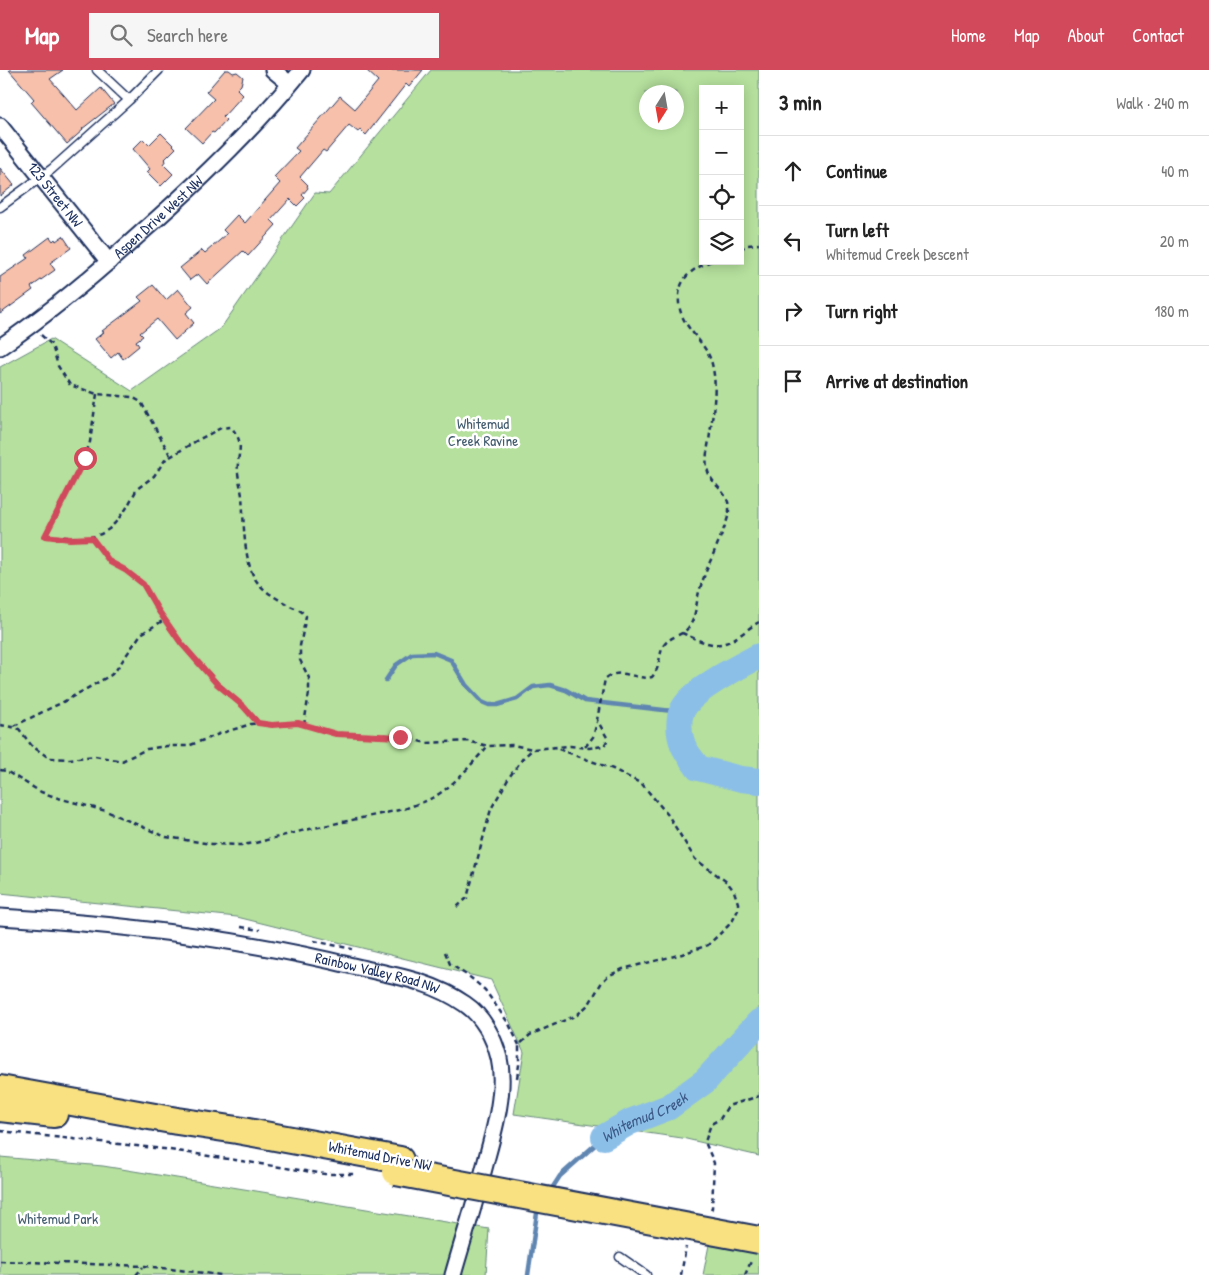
<!DOCTYPE html>
<meta charset="utf-8">
<style>
:root{--surface:#fff;--page:#f6f6f6;--text:#222;--muted:#767676;--line:#e0e0e0;--accent:#d1495b}
body{margin:0;font-family:"Patrick Hand",sans-serif;background:var(--page);color:var(--text)}
.controls{position:absolute;right:15px;top:15px;display:grid;overflow:hidden;border-radius:0px;box-shadow:0 2px 12px #0003}
.controls button{width:45px;height:45px;display:grid;place-items:center;padding:0;border:0;border-bottom:1px solid var(--line);background:var(--surface);color:var(--text);font:25px sans-serif}
.compass{position:absolute;left:639px;top:15px;width:45px;height:45px;border-radius:50%;background:var(--surface);box-shadow:0 2px 12px #0003;rotate:191deg}
.stop{position:absolute;width:15px;height:15px;margin:-11px;border:4px solid #d1495b;border-radius:50%;background:#fff}
.stop.end{background:#d1495b;border-color:#fff;box-shadow:0 1px 5px #0008}
.list{margin:0;padding:0;list-style:none}
h2{display:flex;justify-content:space-between;align-items:center;height:65px;margin:0;padding:0 20px;font-size:21px}
h2 small{font-size:16px;font-weight:400;color:var(--muted)}
.list li{display:grid;grid-template-columns:32px 1fr auto;gap:15px;align-items:center;box-sizing:border-box;height:70px;padding:0 20px;border-top:1px solid var(--line)}
.list b{display:block;font-size:19px;white-space:nowrap}
.list p{margin:0;font-size:16px;white-space:nowrap;color:var(--muted)}
.list em{font-size:16px;font-style:normal;color:var(--muted)}
.icon{flex:none;width:28px;height:28px;fill:none;stroke:currentColor;stroke-width:2;stroke-linecap:round;stroke-linejoin:round}
.map{position:relative;flex:none;width:759px;height:1205px;overflow:hidden}
header{display:flex;align-items:center;gap:30px;box-sizing:border-box;height:70px;padding:0 25px;background:var(--accent);color:#fff}
header strong{font-size:24px}
nav{display:flex;gap:28px;margin-inline-start:auto;font-size:18px}
.search{width:350px;height:45px;background:var(--page);display:flex;align-items:center;gap:12px;box-sizing:border-box;padding:0 18px;border-radius:0px;color:var(--muted);font-size:19px}
main{display:flex}
aside{flex:1;background:var(--surface)}
.map>svg:first-child{display:block}
</style>
<header>
<strong>Map</strong>
<div class="search"><svg class="icon" aria-label="search" viewBox="0 0 24 24"><circle cx="10" cy="10" r="6"/><path d="M15 15l6 6"/></svg>Search here</div>
<nav><a>Home</a><a>Map</a><a>About</a><a>Contact</a></nav>
</header>
<main>
<div class="map">
<svg width="759" height="1205" viewBox="0 0 759 1205">
<rect width="100%" height="100%" fill="#fff"/>
<filter id="ink" filterUnits="userSpaceOnUse"><feTurbulence type="fractalNoise" baseFrequency=".02" numOctaves="2"/><feDisplacementMap in="SourceGraphic" scale="10" xChannelSelector="R" yChannelSelector="G"/><feConvolveMatrix kernelMatrix="1 2 1 2 8 2 1 2 1" color-interpolation-filters="sRGB"/></filter>
<g filter="url(#ink)">
<!-- green -->
<path fill="#b5e09d" stroke="#68887e" fill-rule="evenodd" d="M431 0H759V1086L682 1068 514 1044 524 982 491 910 237 847 0 823V297L51 269 132 321 221 258 315 123 329 124ZM703 19H740V191H703ZM646 22H676V52H646Z
M0 1087 103 1096 489 1159 486 1205H0Z
M709 1175 759 1184V1205H703Z"/>
<g fill="none" stroke-linecap="round" stroke-linejoin="round">
<!-- stream -->
<path stroke="#5f85b1" stroke-width="4.5" d="M386 610 396 595 412 584 434 583 451 590 466 615 482 632 489 635H497L517 629 533 617 550 615 566 620 585 631 681 642
M549 1123 560 1106 604 1067
M528 1205 537 1143 540 1138"/>
<!-- river -->
<g stroke="#8cbfe8" stroke-width="26">
<path d="M759 586C738 597 691 620 682 641 678 649 679 664 682 672 684 681 693 690 698 698L741 709 759 711"/>
<path id="s1" d="M604 1067 630 1052 669 1037 705 1011 759 952"/>
</g>
</g>
<!-- building -->
<path fill="#f7c0aa" stroke="#1b2f5e" d="M9 0H63L50 9 77 40 101 18 114 34 82 59 83 60 67 74 31 32 34 29Z
M225 0H229L233 3 237 2 243 7 241 15 237 19 243 25 223 47 226 50 214 63 212 62 202 73 186 58 214 29 206 22Z
M366 0H423L409 17 406 14 366 65 360 59 358 62 349 55 326 82 323 80 300 107 308 115 307 116 308 118 302 125 305 128 297 136 290 129 271 150 276 155 248 186 243 181 207 214 198 204 190 210 180 198 202 180 205 183 227 164 223 160 237 145 245 153 280 113 274 107 299 81 295 78 340 26 355 39 378 11Z
M161 63 176 78 165 89 166 90 163 94 173 104 161 116 147 102 150 99 133 79 143 69 149 75Z
M0 98 14 115 0 126Z
M63 166 71 178 50 193 55 200 31 217 33 220 0 244V207L28 188 26 185 50 167 53 171 55 169 56 171Z
M153 215 166 230 178 219 193 237 186 243 194 253 175 270 157 249 140 263 143 266 136 271 139 276 123 289 118 282 111 288 95 269 104 262 102 261 142 231 138 227Z"/>
<g fill="none" stroke-linecap="round" stroke-linejoin="round">
<defs>
<path id="service" d="M97 0 129 30
M0 137 52 99 129 30 159 0
M620 1187 646 1205"/>
<g id="minor">
<path d="M273 0 290 14"/>
<path id="s2" d="M0 56 109 192"/>
<path id="s3" d="M0 277C50 243 97 203 142 162 199 112 254 59 302 0"/>
<path id="s4" d="M0 847C120 854 240 868 357 897 396 906 432 911 465 934 483 946 494 968 499 988 506 1018 495 1058 487 1087 477 1127 464 1166 453 1205"/>
</g>
<path id="motorway" d="M0 1019 177 1051 237 1060 400 1090
M0 1038 54 1044"/>
</defs>
<!-- service casing -->
<use href="#service" stroke="#1b2f5e" stroke-width="11"/>
<!-- minor casing -->
<use href="#minor" stroke="#1b2f5e" stroke-width="19"/>
<!-- motorway casing -->
<use href="#motorway" stroke="#1b2f5e" stroke-width="30"/>
<!-- path -->
<path stroke="#1b2f5e" stroke-width="2.5" stroke-dasharray="5 4" stroke-linecap="butt" d="M740 179 748 175 759 174
M41 265 52 275 58 296 70 315 97 324 132 327 141 332 170 385
M97 324 90 372 85 387 45 466 86 469 101 464 109 459 115 453 126 439 137 419 154 406 165 390 196 371 221 358 231 357C247 376 236 382 238 403 239 411 241 418 242 426 244 449 243 483 253 505 260 520 276 528 290 536 297 539 301 540 306 546L300 576V590L309 608V623L304 655
M92 468 110 492 125 500 143 514 158 541 181 573 217 613 243 636 259 653 272 655 298 653 336 664 396 666 427 673 467 671 488 676
M682 563C694 568 712 578 725 573 736 570 748 558 759 552
M0 655 12 657 19 659 32 676 49 688 70 689 95 686 122 691 147 679 167 676H188L219 664 251 654 258 653
M14 656 63 632 111 605 116 600 141 564 164 550
M585 677 593 667 597 652
M0 700 6 701 41 722 58 728 106 741 166 767 212 774 241 775 255 773 305 760 404 739C414 735 425 732 434 727 455 715 472 693 488 676L512 675 533 679
M457 837 467 828 491 739 510 706 523 688 533 679 570 676 589 678 604 676 608 669 597 650 605 609C619 596 637 611 652 607 661 597 658 585 664 575 670 566 682 566 688 558 696 549 696 533 699 522 705 501 715 481 723 461 725 455 729 447 729 440 730 421 709 415 707 397 705 386 709 374 710 363 713 345 717 317 713 299 709 269 676 259 679 225 681 205 694 199 711 191
M241 857 260 860
M314 871 352 879
M445 882 450 894 471 908 485 920 509 954 519 975
M517 1008 519 995V975L530 965 577 945 589 934 602 912 608 906 623 899 682 884 708 875 728 856 733 850 738 840V833L734 821 727 812 695 789 668 745 642 714 613 699 553 677
M0 1061 164 1079 325 1104H356
M711 1140 712 1138 714 1093 705 1072 711 1054 720 1049 728 1036 759 1026
M0 1191 145 1196 221 1205
M136 1205 143 1197
M681 1205 686 1177
M745 1205 752 1189"/>
<!-- service -->
<use href="#service" stroke="#fff" stroke-width="8"/>
<!-- minor -->
<use href="#minor" stroke="#fff" stroke-width="15"/>
<!-- motorway -->
<use href="#motorway" stroke="#f9e181" stroke-width="26"/>
<defs>
<path id="motorway-bridge" d="M396 1102 759 1170"/>
</defs>
<!-- motorway-bridge casing -->
<use href="#motorway-bridge" stroke="#1b2f5e" stroke-width="30" stroke-linecap="butt"/>
<!-- motorway-bridge -->
<use href="#motorway-bridge" stroke="#f9e181" stroke-width="26"/>
</g>
</g>
<g fill="none" stroke-linecap="round" stroke-linejoin="round" filter="url(#ink)">
<!-- route -->
<path stroke="#d1495b" stroke-width="6" d="M85 388 45 466 70 469 92 468 110 492 125 500 143 514 158 540 181 573 217 614 243 636 258 653 272 655 298 653 336 664 400 667"/>
</g>
<g text-anchor="middle" stroke-width="5" stroke-linejoin="round" paint-order="stroke">
<!-- street labels -->
<g font-size="15" fill="#1b2f5e" stroke="#fff">
<text dy="5" stroke="none"><textPath href="#s2" startOffset="88">123 Street NW</textPath></text>
<text dy="5" stroke="none"><textPath href="#s3" startOffset="205">Aspen Drive West NW</textPath></text>
<text dy="5" stroke="none"><textPath href="#s4" startOffset="382">Rainbow Valley Road NW</textPath></text>
<text transform="translate(380 1086) rotate(11)" y="5">Whitemud Drive NW</text>
</g>
<!-- park labels -->
<g font-size="15" fill="#425b6e" stroke="#fff">
<text x="483" y="359">Whitemud<tspan x="483" dy="17">Creek Ravine</tspan></text>
<text x="58" y="1154">Whitemud Park</text>
</g>
<!-- water labels -->
<g font-size="16" font-style="italic" fill="#3d5a87" stroke="#fff">
<text dy="6" stroke="none"><textPath href="#s1" startOffset="45">Whitemud Creek</textPath></text>
</g>
</g>
</svg>
<div class="controls">
<button>+</button>
<button>−</button>
<button><svg class="icon" aria-label="locate" viewBox="0 0 24 24"><circle cx="12" cy="12" r="6"/><path d="M12 2v4M12 18v4M2 12h4M18 12h4"/></svg></button>
<button><svg class="icon" aria-label="layers" viewBox="0 0 24 24"><path d="M12 4l9 5-9 5-9-5zM3 14l9 5 9-5"/></svg></button>
</div>
<svg class="compass" viewBox="-18 -18 36 36"><path d="M0-13l5 13h-10z" fill="#e53935"/><path d="M0 13l5-13h-10z" fill="#767676"/></svg>
<div class="stop" style="left:85px;top:388px"></div>
<div class="stop end" style="left:400px;top:667px"></div>
</div>
<aside>
<h2>3 min<small>Walk · 240 m</small></h2>
<ul class="list">
<li><svg class="icon" aria-label="ahead" viewBox="0 0 24 24"><path d="M12 20V5M6 11l6-6 6 6"/></svg><div><b>Continue</b></div><em>40 m</em></li>
<li><svg class="icon" aria-label="left" viewBox="0 0 24 24"><path d="M17 20v-9H6M10 6l-5 5 5 5"/></svg><div><b>Turn left</b><p>Whitemud Creek Descent</p></div><em>20 m</em></li>
<li><svg class="icon" aria-label="right" viewBox="0 0 24 24"><path d="M7 20v-9h11M14 6l5 5-5 5"/></svg><div><b>Turn right</b></div><em>180 m</em></li>
<li><svg class="icon" aria-label="arrive" viewBox="0 0 24 24"><path d="M6 21V4h12l-3 4 3 4H6"/></svg><div><b>Arrive at destination</b></div></li>
</ul>
</aside>
</main>
